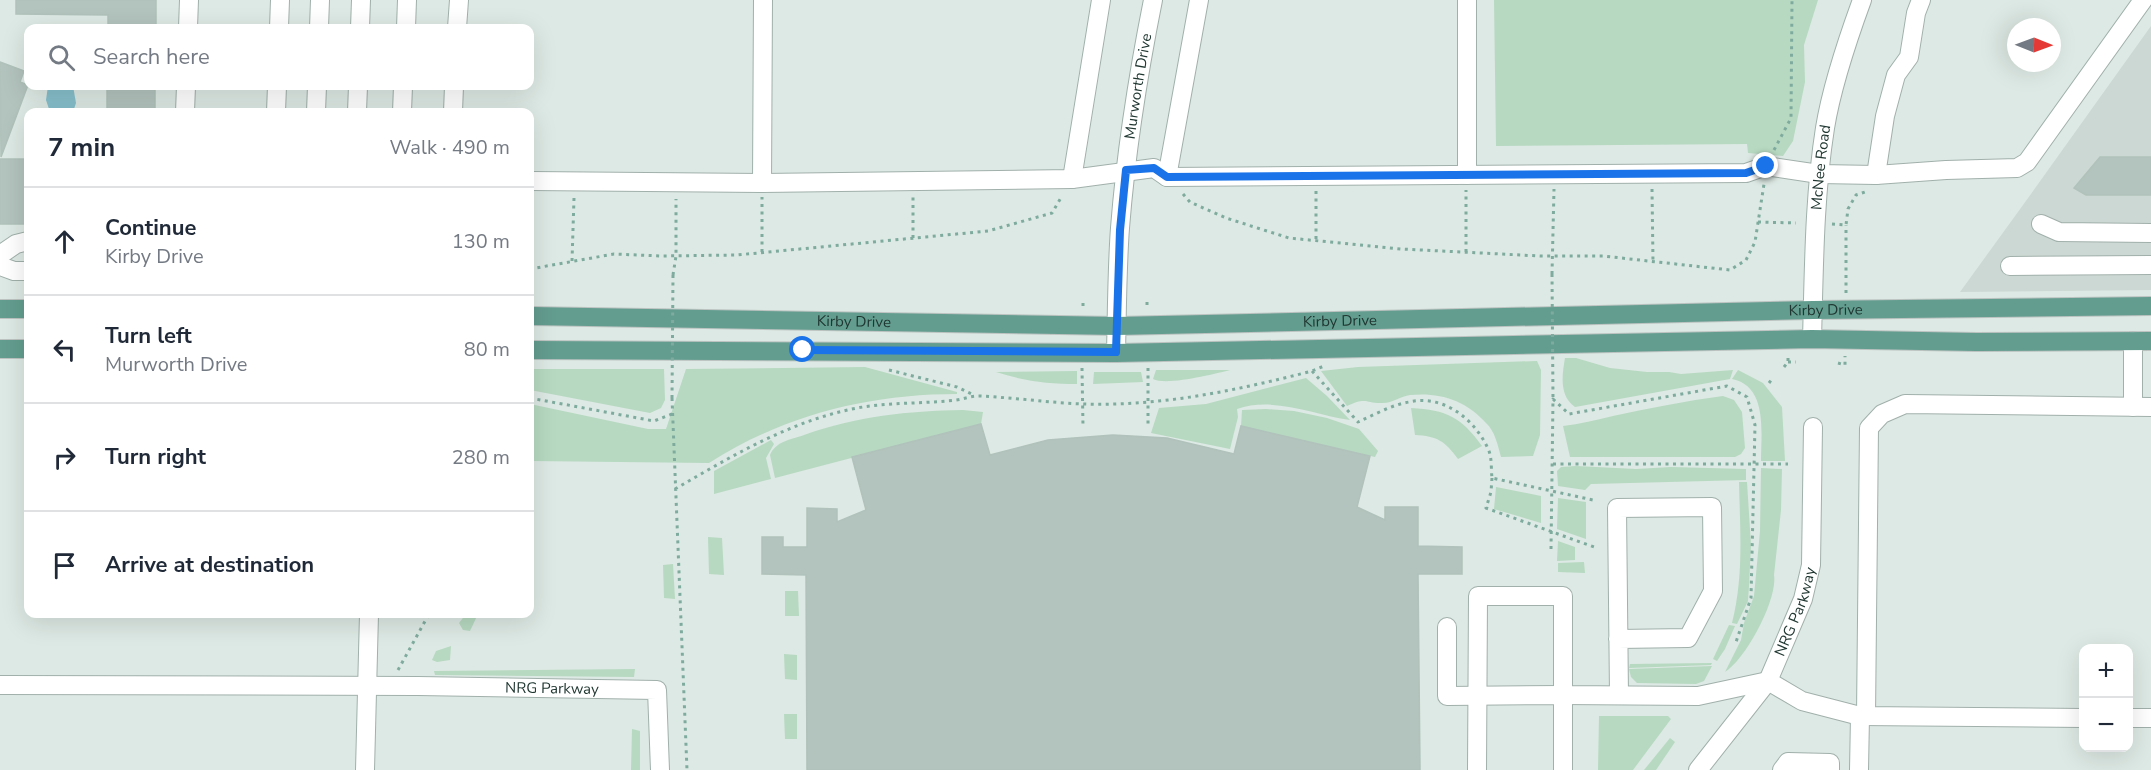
<!DOCTYPE html>
<meta charset="utf-8">
<style>
:root{--surface:#fff;--page:#f6f6f7;--text:#1f2937;--muted:#747a83;--line:#e0e1e3}
body{margin:0;font-family:"Nunito Sans",sans-serif;background:var(--page);color:var(--text)}
.controls{position:absolute;right:18px;bottom:18px;display:grid;overflow:hidden;border-radius:12px;box-shadow:0 6px 24px #0002}
.controls button{width:54px;height:54px;display:grid;place-items:center;padding:0;border:0;border-bottom:2px solid var(--line);background:var(--surface);color:var(--text);font:30px sans-serif}
.compass{position:absolute;left:2007px;top:18px;width:54px;height:54px;border-radius:50%;background:var(--surface);box-shadow:0 6px 24px #0002;rotate:91deg}
.stop{position:absolute;width:18px;height:18px;margin:-14px;border:4px solid #1a73e8;border-radius:50%;background:#fff}
.stop.end{background:#1a73e8;border-color:#fff;box-shadow:0 2px 6px #0008}
.list{margin:0;padding:0;list-style:none}
h2{display:flex;justify-content:space-between;align-items:center;height:78px;margin:0;padding:0 24px;font-size:26px}
h2 small{font-size:20px;font-weight:400;color:var(--muted)}
.list li{display:grid;grid-template-columns:39px 1fr auto;gap:18px;align-items:center;box-sizing:border-box;height:108px;padding:0 24px;border-top:2px solid var(--line)}
.list b{display:block;font-size:22px;white-space:nowrap}
.list p{margin:0;font-size:20px;white-space:nowrap;color:var(--muted)}
.list em{font-size:20px;font-style:normal;color:var(--muted)}
.icon{flex:none;width:33px;height:33px;fill:none;stroke:currentColor;stroke-width:2;stroke-linecap:round;stroke-linejoin:round}
.map{position:relative;flex:none;width:2151px;height:770px;overflow:hidden}
.search{position:absolute;background:var(--surface);box-shadow:0 6px 24px #0002;left:24px;top:24px;width:510px;height:66px;display:flex;align-items:center;gap:15px;box-sizing:border-box;padding:0 21px;border-radius:12px;color:var(--muted);font-size:22px}
.panel{position:absolute;background:var(--surface);box-shadow:0 6px 24px #0002;left:24px;top:108px;width:510px;height:510px;border-radius:12px}
.map>svg:first-child{display:block}
</style>
<div class="map">
<svg width="2151" height="770" viewBox="0 0 2151 770">
<rect width="100%" height="100%" fill="#dde9e4"/>
<!-- built -->
<path fill="#ccd8d3" d="M2151 26V290L1960 292 2031 194Z"/>
<!-- green -->
<path fill="#b7d9c1" d="M1494 0H1818L1804 45 1805 82 1793 141 1783 156 1748 153 1747 144 1496 146Z
M1565 358H1576L1610 368 1647 372H1669L1681 374 1733 370 1730 379 1575 407C1559 396 1562 375 1565 358Z
M1537 361 1541 370 1540 435 1533 456 1501 457C1498 446 1495 431 1486 423 1466 400 1439 392 1410 395 1401 396 1392 403 1383 403 1366 404 1367 396 1347 406L1321 371 1358 367Z
M865 367 957 392V394C869 394 784 415 709 463L530 461V404L648 429H666L686 369Z
M530 369H664L665 400 661 408 650 413 530 390Z
M1156 370H1230C1214 374 1167 386 1153 379Z
M1738 370 1763 383 1782 407 1785 461H1761C1761 433 1768 386 1732 379Z
M1077 371V384C1049 384 1023 381 996 372Z
M1094 372H1141L1143 382 1093 384Z
M1306 378 1327 396 1350 420C1315 415 1273 396 1237 409L1238 417 1230 449 1151 433 1159 408 1206 404Z
M1723 396 1734 400 1742 412 1745 448 1741 454 1735 457H1570L1563 426C1580 424 1596 420 1613 416 1649 408 1686 401 1723 396Z
M1411 408C1447 410 1461 417 1482 446L1458 459C1445 441 1437 436 1415 435Z
M1266 409 1294 411 1327 418 1359 429 1378 451 1375 457 1241 426 1242 410Z
M963 410 983 412 981 424 775 478 770 455C776 441 790 440 804 435 858 416 907 411 963 410Z
M771 440 774 444 766 458 771 479 714 494V471Z
M1576 466 1636 469 1671 467 1746 469V480L1591 484 1585 490 1558 486 1557 471 1561 467Z
M1761 468 1782 469 1781 510 1774 575C1778 599 1746 659 1725 672L1741 640 1744 623 1754 596 1760 531Z
M1739 482H1747L1751 545 1749 586 1748 601 1737 624 1732 623C1744 576 1740 530 1739 482Z
M1496 487 1541 496V523L1494 509Z
M1558 498 1586 502V539L1557 529Z
M708 537 722 538 724 575 709 574Z
M1558 541 1575 547V560L1557 561Z
M1584 562 1585 573 1558 572V563Z
M673 564 675 599 664 598 663 565Z
M785 591H798L799 616H785Z
M466 614H478L470 631 463 630 459 623Z
M1729 625 1735 626 1725 649 1717 661 1713 659Z
M451 646 450 660 437 662 432 660 436 651Z
M784 654 797 655V680L785 679Z
M1712 663 1711 665 1629 668 1630 664Z
M1712 666 1704 681 1696 684 1637 683 1631 677 1629 669Z
M635 669 634 677 435 675 434 671Z
M784 714H797V739H785Z
M1599 716H1668L1671 719 1633 770H1598Z
M632 729 640 731V770H631Z
M1670 738 1675 742 1656 770H1644Z"/>
<!-- water -->
<path fill="#87c0cc" d="M48 86H73L76 103 73 112H50L46 100Z"/>
<!-- building -->
<path fill="#b3c3bd" stroke="#b0c2bb" stroke-width="1.5" d="M16 0H156V28H108V15L16 14Z
M0 62 24 71 20 82 28 85 1 157Z
M107 86H155V112H107Z
M2100 157H2151V195H2086L2074 188Z
M0 159H28V224H0Z
M981 424 990 455 1048 440 1113 435 1167 438 1234 454 1241 426 1370 456 1357 507 1385 520V507H1418V546L1462 547V574H1418L1420 770H807L806 575 762 574V537H783V547H807V508L837 509V522L866 510 852 457Z"/>
<g fill="none" stroke-linecap="round" stroke-linejoin="round">
<defs>
<g id="minor">
<path d="M188 28 189 0"/>
<path d="M279 28 280 0"/>
<path d="M319 28 320 0"/>
<path d="M360 28 361 0"/>
<path d="M406 28 407 0"/>
<path d="M457 28 459 0"/>
<path d="M185 112 186 86"/>
<path d="M276 112 277 86"/>
<path d="M316 112 317 86"/>
<path d="M357 112 358 86"/>
<path d="M402 112 403 86"/>
<path d="M453 112 454 86"/>
<path d="M1467 175V0"/>
<path d="M1876 175 1885 116 1896 75 1909 57 1916 13 1921 0"/>
<path d="M1167 177 1199 0"/>
<path d="M1072 179 1101 0"/>
<path d="M530 181 762 183 1072 179 1154 168 1167 177 1746 173 1766 166 1819 174 1876 175 1946 170 2017 168 2027 162 2143 0"/>
<path d="M762 183 763 0"/>
<path d="M2041 224 2059 232 2151 233"/>
<path d="M0 255 16 244 28 241"/>
<path d="M0 266 14 271H28"/>
<path d="M2010 266 2151 265"/>
<path id="s1" d="M1812 339C1814 269 1814 198 1825 128 1832 85 1847 41 1862 0"/>
<path id="s2" d="M1116 353C1117 311 1117 269 1120 228 1126 151 1138 75 1153 0"/>
<path d="M2133 407V341"/>
<path d="M1447 627V696L1563 695V770"/>
<path d="M1618 639 1688 638 1713 591 1712 507 1617 508 1619 695"/>
<path id="s3" d="M0 685 418 686 657 690 660 770"/>
<path d="M1866 716 1869 428 1882 414 1905 404 2151 407"/>
<path d="M2128 718H2151"/>
<path d="M365 770 369 614"/>
<path d="M1477 770 1478 596H1563V695L1698 696 1768 681 1802 701 1860 716 2084 718"/>
<path id="s4" d="M1698 770 1768 681 1803 599 1811 565 1813 427"/>
<path d="M1782 770 1788 762 1830 763V770"/>
<path d="M1859 770 1860 716"/>
</g>
<g id="major">
<path d="M0 309H28"/>
<path id="s5" d="M530 316 1117 326 1813 310 2151 306"/>
<path d="M0 349H28"/>
<path d="M530 350 1116 353 1812 339 1976 342 2151 341"/>
</g>
</defs>
<!-- minor casing -->
<use href="#minor" stroke="#a1b0ab" stroke-width="20"/>
<!-- major casing -->
<use href="#major" stroke="#bcc3c1" stroke-width="20"/>
<!-- path -->
<path stroke="#7fab9e" stroke-width="3" stroke-dasharray="3 4.5" stroke-linecap="butt" d="M1774 150 1791 118 1792 0
M1652 189 1653 262
M1316 191V240
M1183 194 1190 202 1226 218 1289 238 1401 249 1540 256H1603L1730 270 1746 260 1755 242 1764 184
M1758 222 1796 223
M1832 224 1846 225 1848 209 1856 195 1865 192
M913 238V195
M762 252V197
M1466 252V190
M572 261 574 198
M530 269 614 254 661 256 737 255 988 231 1052 213 1062 196
M1552 274 1554 189
M673 275 676 256V199
M1846 293V225
M1147 305V301
M1083 306V302
M1788 362H1796
M1838 363 1845 365V356
M1784 367 1788 362V355
M1082 368 1083 427
M1148 368V425
M889 370 957 387 974 395
M1312 371 1358 422C1374 415 1391 405 1409 402 1444 394 1476 420 1489 451 1492 459 1491 470 1492 478L1593 500
M1769 383 1772 379
M530 398 654 421 672 414
M672 398 687 770
M1553 464H1788
M1492 478 1491 492 1486 508 1594 547
M675 489C732 456 790 421 857 408 890 402 923 404 956 400 964 399 971 396 979 396 1024 398 1069 406 1115 404 1182 402 1246 388 1312 371L1324 366
M1551 549 1553 399 1569 414 1727 386 1747 397 1755 425 1751 598 1735 645
M398 670 429 614"/>
<!-- minor -->
<use href="#minor" stroke="#fff" stroke-width="18"/>
<!-- major -->
<use href="#major" stroke="#639d8f" stroke-width="18"/>
<!-- path-bridge -->
<path stroke="#7fab9e" stroke-width="3" stroke-dasharray="3 4.5" stroke-linecap="butt" d="M1552 274 1553 399
M672 398 673 275"/>
</g>
<g fill="none" stroke-linecap="round" stroke-linejoin="round">
<!-- route -->
<path stroke="#1a73e8" stroke-width="8" d="M803 350 1116 352 1120 230 1126 170 1154 168 1167 177 1746 173 1766 166"/>
</g>
<g text-anchor="middle" stroke-width="4.5" stroke-linejoin="round" paint-order="stroke">
<!-- street labels -->
<g font-size="15" fill="#203731" stroke="#edf6f2">
<text dy="5" stroke="none"><textPath href="#s2" startOffset="268">Murworth Drive</textPath></text>
<text dy="5" stroke="none"><textPath href="#s1" startOffset="172">McNee Road</textPath></text>
<text dy="5" stroke="none"><textPath href="#s5" startOffset="1296">Kirby Drive</textPath></text>
<text dy="5" stroke="none"><textPath href="#s5" startOffset="810">Kirby Drive</textPath></text>
<text dy="5" stroke="none"><textPath href="#s5" startOffset="324">Kirby Drive</textPath></text>
<text dy="5" stroke="none"><textPath href="#s4" startOffset="188">NRG Parkway</textPath></text>
<text dy="5" stroke="none"><textPath href="#s3" startOffset="552">NRG Parkway</textPath></text>
</g>
</g>
</svg>
<div class="controls">
<button>+</button>
<button>−</button>
</div>
<svg class="compass" viewBox="-18 -18 36 36"><path d="M0-13l5 13h-10z" fill="#e53935"/><path d="M0 13l5-13h-10z" fill="#747a83"/></svg>
<div class="stop" style="left:803px;top:350px"></div>
<div class="stop end" style="left:1766px;top:166px"></div>
<div class="search"><svg class="icon" aria-label="search" viewBox="0 0 24 24"><circle cx="10" cy="10" r="6"/><path d="M15 15l6 6"/></svg>Search here</div>
<section class="panel">
<h2>7 min<small>Walk · 490 m</small></h2>
<ul class="list">
<li><svg class="icon" aria-label="ahead" viewBox="0 0 24 24"><path d="M12 20V5M6 11l6-6 6 6"/></svg><div><b>Continue</b><p>Kirby Drive</p></div><em>130 m</em></li>
<li><svg class="icon" aria-label="left" viewBox="0 0 24 24"><path d="M17 20v-9H6M10 6l-5 5 5 5"/></svg><div><b>Turn left</b><p>Murworth Drive</p></div><em>80 m</em></li>
<li><svg class="icon" aria-label="right" viewBox="0 0 24 24"><path d="M7 20v-9h11M14 6l5 5-5 5"/></svg><div><b>Turn right</b></div><em>280 m</em></li>
<li><svg class="icon" aria-label="arrive" viewBox="0 0 24 24"><path d="M6 21V4h12l-3 4 3 4H6"/></svg><div><b>Arrive at destination</b></div></li>
</ul>
</section>
</div>
